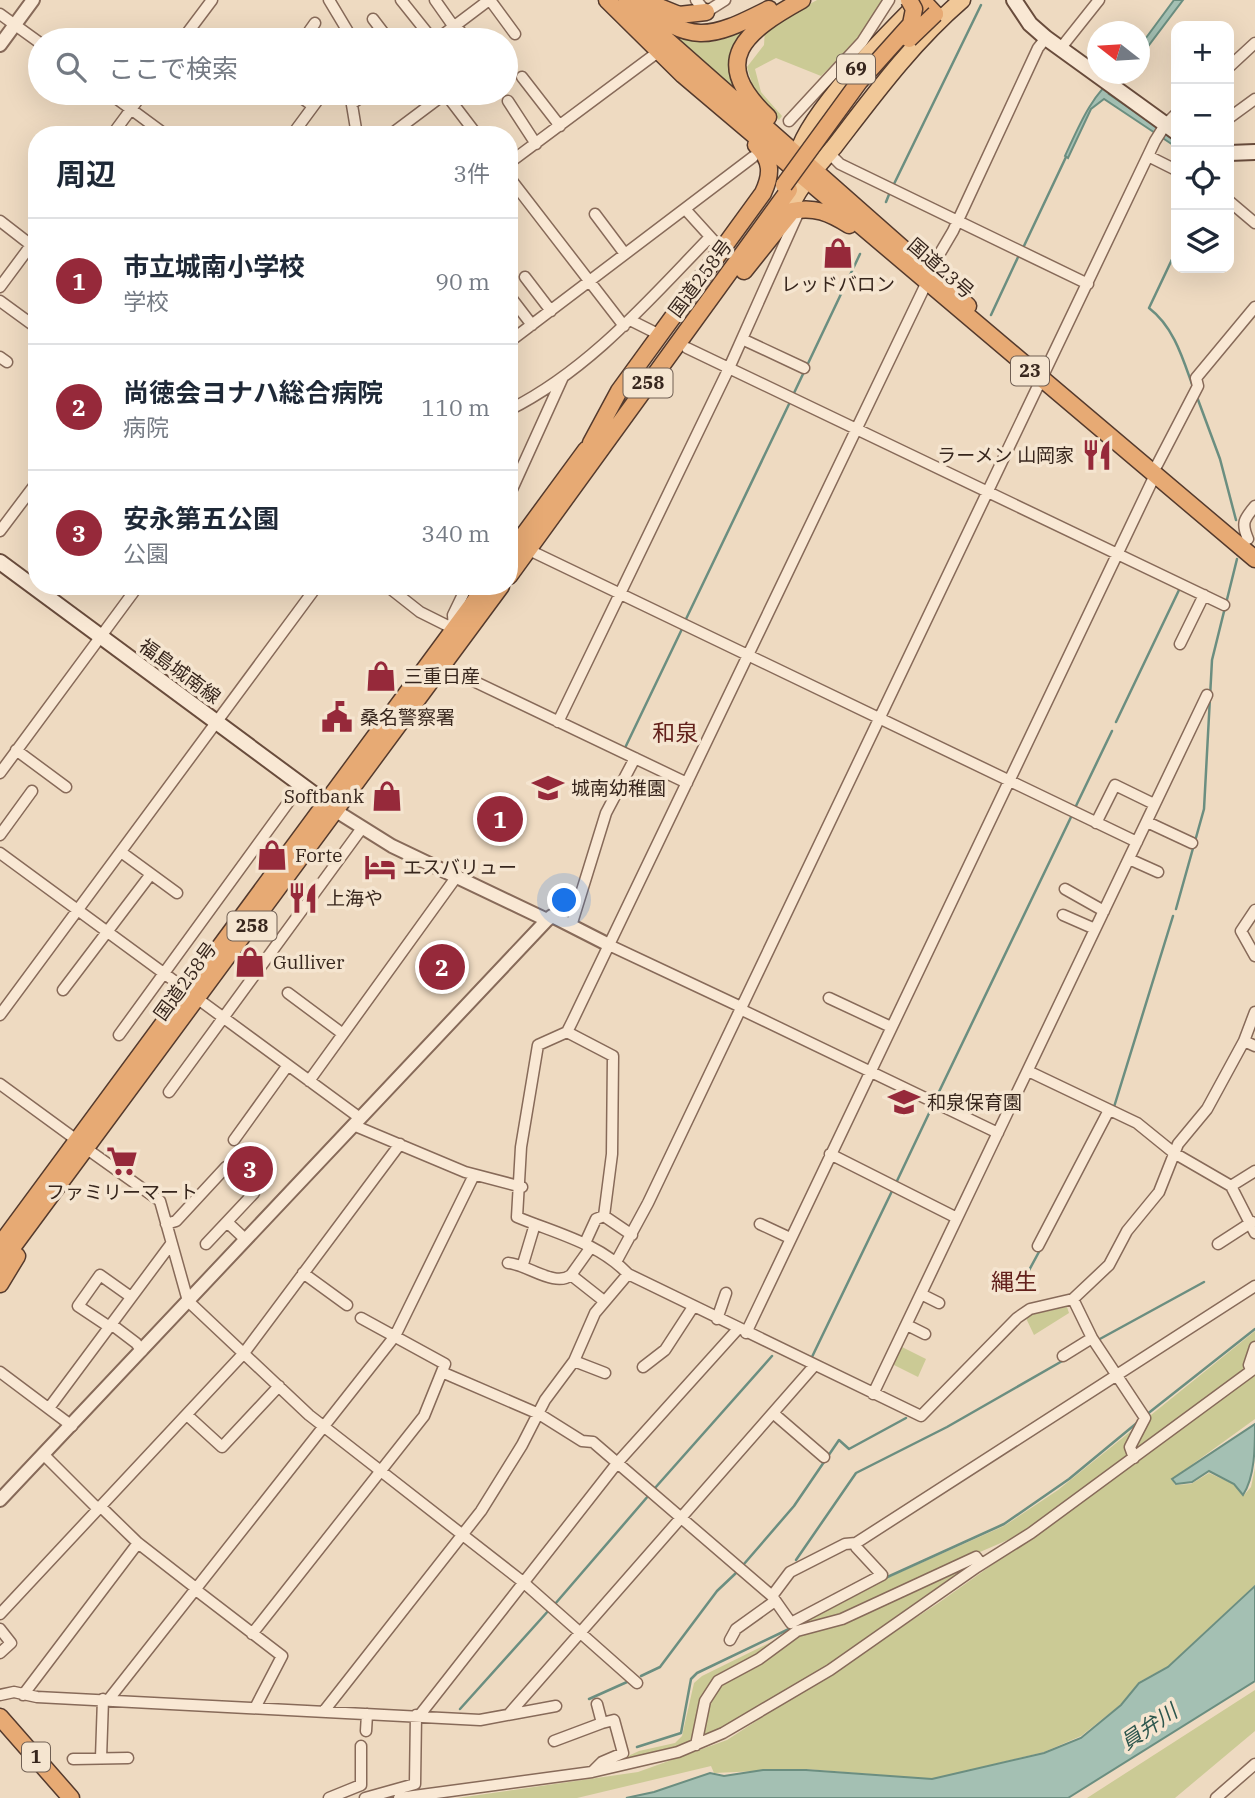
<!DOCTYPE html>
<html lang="ja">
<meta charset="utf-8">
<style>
:root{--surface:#fff;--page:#f2f2f3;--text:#1f2937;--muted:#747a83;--line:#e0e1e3;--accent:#96293a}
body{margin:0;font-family:"IBM Plex Serif","Noto Sans JP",serif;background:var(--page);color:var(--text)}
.controls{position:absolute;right:21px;top:21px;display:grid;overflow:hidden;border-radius:14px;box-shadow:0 7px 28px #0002}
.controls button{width:63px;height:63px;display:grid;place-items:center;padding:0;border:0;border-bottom:2px solid var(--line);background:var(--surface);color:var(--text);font:35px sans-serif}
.compass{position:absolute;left:1087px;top:21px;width:63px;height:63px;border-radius:50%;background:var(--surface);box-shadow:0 7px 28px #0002;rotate:287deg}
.you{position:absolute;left:565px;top:901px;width:24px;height:24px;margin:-18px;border:5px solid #fff;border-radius:50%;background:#1a73e8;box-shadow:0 0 0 10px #1a73e833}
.badge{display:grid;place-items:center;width:46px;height:46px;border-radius:50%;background:var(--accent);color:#fff;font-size:23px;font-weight:700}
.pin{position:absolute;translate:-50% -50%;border:4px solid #fff;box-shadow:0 2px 7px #0006}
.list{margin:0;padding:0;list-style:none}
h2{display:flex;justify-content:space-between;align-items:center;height:91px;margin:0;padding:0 28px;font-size:30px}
h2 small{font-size:23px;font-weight:400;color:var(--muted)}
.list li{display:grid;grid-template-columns:46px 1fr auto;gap:21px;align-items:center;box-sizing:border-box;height:126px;padding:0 28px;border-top:2px solid var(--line)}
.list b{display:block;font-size:26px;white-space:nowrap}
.list p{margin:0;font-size:23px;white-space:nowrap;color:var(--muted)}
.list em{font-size:23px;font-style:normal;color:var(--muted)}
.icon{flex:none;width:38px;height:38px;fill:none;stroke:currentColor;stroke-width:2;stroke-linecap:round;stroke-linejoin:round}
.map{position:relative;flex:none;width:1255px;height:1798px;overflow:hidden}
.search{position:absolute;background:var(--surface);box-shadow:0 7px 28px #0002;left:28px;top:28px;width:490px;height:77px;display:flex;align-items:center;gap:18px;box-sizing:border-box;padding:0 24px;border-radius:38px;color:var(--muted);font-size:26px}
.panel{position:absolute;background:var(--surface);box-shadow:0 7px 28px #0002;left:28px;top:126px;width:490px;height:469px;border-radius:28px}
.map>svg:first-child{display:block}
</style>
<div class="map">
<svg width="1255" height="1798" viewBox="0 0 1255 1798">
<rect width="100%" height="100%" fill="#eedac1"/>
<!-- green -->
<path fill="#cbca95" d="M817 0H882L861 37 821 76 776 58 755 69 761 92 782 116 779 120 757 100 747 67 764 45 765 29Z
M750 26C736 51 727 66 738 94L666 31C698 48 720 45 750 26Z
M250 1157 262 1167 249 1182 237 1172Z
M1067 1307 1069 1313 1034 1335 1025 1316Z
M1255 1331V1419L1172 1479 1175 1485 1191 1484 1209 1473 1233 1484 1244 1495 1251 1487 1255 1468V1585L1168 1666 1139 1682 1120 1705 1081 1736 1044 1752 932 1779 806 1769 714 1773 711 1766 577 1798H458L638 1772 727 1740 937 1604 1151 1452 1146 1447 1017 1536 899 1587 851 1612 797 1626 885 1579 1004 1526 1058 1490Z
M900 1346 926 1359 918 1377 892 1364Z
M975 1559 979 1563C890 1625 803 1689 706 1737L702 1730 711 1697 726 1682 762 1664 800 1636 845 1621Z
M781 1637 761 1657 711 1682 701 1701 692 1742 602 1768 639 1751 675 1743 682 1736 694 1683 702 1676Z
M1255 1690V1731L1175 1798H1087Z"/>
<!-- water -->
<path fill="#a4c0b3" stroke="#6b8e80" stroke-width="2" d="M1174 0H1183L1140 57V46Z
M1118 74H1126L1109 94 1176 140V147L1104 99 1091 109 1068 158 1065 156C1079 126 1091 95 1118 74Z
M1255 1424C1255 1447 1255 1477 1243 1495L1234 1484 1209 1471 1192 1482 1176 1484 1172 1479Z
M1255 1586V1681L1068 1798H626L654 1792 710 1773 724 1776 763 1770H806L932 1779 1044 1753 1081 1738 1121 1705 1139 1683 1168 1667Z"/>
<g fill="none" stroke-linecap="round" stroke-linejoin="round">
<!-- stream -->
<path stroke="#6b8e80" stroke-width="2.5" d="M893 186 981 5
M886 202 890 192
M1023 248 1066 157
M1176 251 1149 308C1174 327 1183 359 1193 387
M991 315 1019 255
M794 393 860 254
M1197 397 1220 459 1236 520
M686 619 790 402
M1116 722 1179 590
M624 750 682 629
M1075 808 1112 731
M1176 909 1204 809 1212 660 1237 559
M936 1098 1072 815
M1114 1107 1173 916
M896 1183 932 1107
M1027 1274 1040 1250
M1098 1340 1204 1282
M811 1359 893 1189
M1146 1415 1255 1329
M655 1488 772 1356
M796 1560 856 1473 947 1427 1064 1360
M744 1564 794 1506 839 1440 849 1449 906 1418
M883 1579 1004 1524 1069 1479 1138 1422
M555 1604 649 1495
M641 1676 660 1667 717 1591 736 1573
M589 1699 627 1682
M460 1709 549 1610
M637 1747 681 1733 691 1679 697 1673 789 1629"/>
<defs>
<path id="minor" d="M329 0 353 40
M401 0 433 40
M435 0 454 27
M490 0 515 34
M696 0 706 12 725 0
M0 14 40 43
M373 19 389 40
M456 26 467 40
M182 40 212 0
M303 40 315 23
M436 40 489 0
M1060 49 1099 0
M1229 67 1255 43
M522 77 560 126
M109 93 166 135
M295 93 313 106
M350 93 357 135
M445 93 477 135
M508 101 536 144
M353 103 367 93
M1229 118 1255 99
M789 121 862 42 889 0
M79 133 81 135
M112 135 143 93
M292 135 323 93
M390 135 446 93
M1148 156 1176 170
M835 159 840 164 1088 284
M509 163 658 52
M35 164H37
M509 177 624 326
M1229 201 1255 223
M685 209 724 252
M595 214 625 254
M0 221 31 245
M924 264 933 265 953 231 1038 48 1046 38
M525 277 551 311
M926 284 572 1022 567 1032 538 1045 521 1147 517 1217C555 1233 599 1243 628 1274L921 1416 1017 1318 1030 1309 1073 1299 1109 1265 1127 1231 1159 1192 1178 1144 1207 1109 1244 1041 1255 1012
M0 287 37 237
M509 295 532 325
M0 301 37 328
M630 320 660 335
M742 339 804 368
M509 342 753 157
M687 348 1224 605
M0 357 7 362
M509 410C589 370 648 301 709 238
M1157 465 1198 386 1196 378 1255 307
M509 496 563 377
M0 531 37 482
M1248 539C1241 523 1244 519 1255 506
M529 550 1137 842
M387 586 420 612 454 629
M454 628 453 615 467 586
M1180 644 1204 595
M442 666 687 783
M558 722 729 368 800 209
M16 750 66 787
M0 773 138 586
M1147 822 1192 843
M1096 823 1115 785 1154 804
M0 835 32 791
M121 852 177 893
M0 853 188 991
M1129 859 1158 872
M1065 889 1104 911
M1255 910 1241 931 1255 956
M1063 915 1095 929
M571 926 606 813 635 758
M609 945 741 1007
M63 990 151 874
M288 993 343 1034
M829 998 891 1027
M198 999 360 1118
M740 1009 998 1133
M0 1015 317 586
M567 1032 613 1056 612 1154 604 1216
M119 1035 301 785
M1244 1041 1255 1046
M1028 1071 1137 1123 1174 1153 1231 1186 1255 1233
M309 1081 457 876
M0 1084 78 1141
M169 1092 362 828
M353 1125 465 1172 522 1187
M234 1140 288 1065
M87 1149 160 1201 188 1301 309 1415 523 1582 637 1683
M830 1154 957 1218
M1231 1186 1255 1171
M227 1222 245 1239
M166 1224 176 1221 226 1167 254 1193 206 1244
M760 1224 790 1238
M585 1243 596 1219 604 1216 632 1235
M1218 1244 1252 1222
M1038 1246 1109 1110
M616 1262 648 1203 1155 141 1165 125 1176 114
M508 1263C527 1264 555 1288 571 1275L604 1301
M523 1264 535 1224
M303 1273 347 1305
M571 1275 591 1247
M921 1294 939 1303
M1073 1299 1092 1338 1145 1418 1130 1447 1134 1458
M717 1319 726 1293
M111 1324 136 1343 142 1351
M907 1325 925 1334
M108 1326 78 1306 100 1275 131 1297
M746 1333 1155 475
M1063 1356 1092 1338
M574 1361 605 1373
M643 1367 665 1350 693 1307
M1251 1370 1249 1365 1255 1347
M0 1372 72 1426
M444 1373 539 1414 582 1441 593 1442 772 1596
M873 1394 1207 695
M49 1408 171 1244
M773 1413 824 1457
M187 1415 222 1447 279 1386
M44 1455 98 1509
M100 1506 138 1543 197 1589
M856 1543V1547L882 1575 791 1623 772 1596 790 1572 845 1544 856 1543 1255 1286
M196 1590 282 1656 255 1708
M0 1614 244 1353 400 1144
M0 1629 11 1643 0 1653
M252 1634 424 1416 445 1364 361 1318
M730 1640 736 1629 775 1601
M0 1695 14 1692 37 1697 480 1720 556 1706
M23 1695 138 1543
M109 1699 395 1336 474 1175
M324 1711 481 1511 522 1445 545 1400 574 1361 595 1313 628 1274
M509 1714 814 1366
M419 1716 618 1462 737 1330
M366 1731 367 1714
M554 1741 602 1723
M696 1745 705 1701 718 1681 759 1659 797 1631 842 1619 976 1557 981 1564
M101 1758 103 1699
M73 1759 128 1758
M592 1772 602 1762 623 1753 614 1720 602 1723 597 1704
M329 1798 361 1785V1746
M365 1798 415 1784 416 1715
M399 1798 592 1772 678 1752 723 1733 830 1670 977 1567 1031 1533 1255 1368
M1216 1798 1255 1764"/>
<path id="tertiary" d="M0 45 33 0
M336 811 392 846 547 920 552 916 609 945
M0 1500 547 920"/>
<path id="secondary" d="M1014 0 1030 24 1046 38 1176 132
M1229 153 1255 152
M0 562 334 809"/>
<path id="primary" d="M802 167 798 153C810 111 886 35 918 3
M788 214C795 190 818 166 834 147 874 95 912 43 962 0"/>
<path id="trunk" d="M607 0 683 75 1255 559
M636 0C691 45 708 40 769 9
M922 0 935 14
M626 4 968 306
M652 4 679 15 706 12
M768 117C707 60 746 31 802 0
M744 271 792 211C814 206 830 213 849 225
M591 443 619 391 763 193C772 174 772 160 756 145
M509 555 586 450
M509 576 789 190
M0 1245 486 586
M0 1264 501 586
M0 1284 17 1256
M0 1717 71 1798"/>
</defs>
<!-- minor casing -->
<use href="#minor" stroke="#876a59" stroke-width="13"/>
<!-- tertiary casing -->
<use href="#tertiary" stroke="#876a59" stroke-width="16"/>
<!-- secondary casing -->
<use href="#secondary" stroke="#694c3c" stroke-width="18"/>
<!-- primary casing -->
<use href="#primary" stroke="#543a2d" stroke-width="19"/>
<!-- trunk casing -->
<use href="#trunk" stroke="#543a2d" stroke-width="19"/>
<!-- minor -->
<use href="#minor" stroke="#f9e8d4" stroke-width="10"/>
<!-- tertiary -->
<use href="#tertiary" stroke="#f9e8d4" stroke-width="12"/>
<!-- secondary -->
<use href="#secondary" stroke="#f9e8d4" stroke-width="14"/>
<!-- primary -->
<use href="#primary" stroke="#f1c898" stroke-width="16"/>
<!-- trunk -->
<use href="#trunk" stroke="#e7aa74" stroke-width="16"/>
<defs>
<path id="trunk-bridge" d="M909 39 935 14
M784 185 859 82 911 24 914 9 909 0"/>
</defs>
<!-- trunk-bridge casing -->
<use href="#trunk-bridge" stroke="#543a2d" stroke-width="19" stroke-linecap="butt"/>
<!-- trunk-bridge -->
<use href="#trunk-bridge" stroke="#e7aa74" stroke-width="16"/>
</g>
<!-- icons -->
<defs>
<symbol id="shop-bare" viewBox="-9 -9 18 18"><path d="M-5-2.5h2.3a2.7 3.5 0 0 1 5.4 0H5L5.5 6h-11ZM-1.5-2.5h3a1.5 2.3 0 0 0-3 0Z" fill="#96293a" stroke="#f5e5d0" stroke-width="2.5" paint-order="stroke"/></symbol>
<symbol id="restaurant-bare" viewBox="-9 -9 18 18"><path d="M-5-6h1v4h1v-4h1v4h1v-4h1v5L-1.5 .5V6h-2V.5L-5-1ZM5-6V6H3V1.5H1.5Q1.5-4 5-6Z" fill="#96293a" stroke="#f5e5d0" stroke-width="2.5" paint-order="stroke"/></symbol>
<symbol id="civic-bare" viewBox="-9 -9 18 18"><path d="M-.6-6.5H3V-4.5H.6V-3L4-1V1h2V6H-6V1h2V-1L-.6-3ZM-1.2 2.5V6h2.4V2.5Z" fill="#96293a" stroke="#f5e5d0" stroke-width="2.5" paint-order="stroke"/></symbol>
<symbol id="school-bare" viewBox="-9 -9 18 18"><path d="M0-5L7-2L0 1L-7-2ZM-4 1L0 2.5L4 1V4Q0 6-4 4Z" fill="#96293a" stroke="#f5e5d0" stroke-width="2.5" paint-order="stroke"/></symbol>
<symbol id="hotel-bare" viewBox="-9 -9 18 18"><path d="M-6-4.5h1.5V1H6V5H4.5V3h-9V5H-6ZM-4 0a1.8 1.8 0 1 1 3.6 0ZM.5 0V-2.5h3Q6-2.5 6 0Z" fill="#96293a" stroke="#f5e5d0" stroke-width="2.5" paint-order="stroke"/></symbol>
<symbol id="supermarket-bare" viewBox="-9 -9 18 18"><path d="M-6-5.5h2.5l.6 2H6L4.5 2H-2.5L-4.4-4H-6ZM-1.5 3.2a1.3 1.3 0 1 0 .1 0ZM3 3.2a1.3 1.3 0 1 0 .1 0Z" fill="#96293a" stroke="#f5e5d0" stroke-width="2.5" paint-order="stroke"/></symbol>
</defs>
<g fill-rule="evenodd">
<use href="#shop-bare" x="816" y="231" width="44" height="44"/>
<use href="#restaurant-bare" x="1075" y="433" width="44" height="44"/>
<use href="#shop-bare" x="359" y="654" width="44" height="44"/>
<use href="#civic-bare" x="315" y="695" width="44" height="44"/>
<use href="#school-bare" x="526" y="766" width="44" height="44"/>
<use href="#shop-bare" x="365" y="774" width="44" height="44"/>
<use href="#shop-bare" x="250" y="833" width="44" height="44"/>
<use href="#hotel-bare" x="358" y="845" width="44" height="44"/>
<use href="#restaurant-bare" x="281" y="876" width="44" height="44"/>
<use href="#shop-bare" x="228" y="940" width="44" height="44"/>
<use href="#school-bare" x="882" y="1080" width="44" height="44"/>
<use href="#supermarket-bare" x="100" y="1139" width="44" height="44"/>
</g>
<g text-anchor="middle" stroke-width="7" stroke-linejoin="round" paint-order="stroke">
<!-- shield labels -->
<g fill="#f5e5d0" stroke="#705f53" stroke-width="2">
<rect x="837" y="54.5" width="38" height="29" rx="5"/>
<rect x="1011" y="356.5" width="38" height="29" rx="5"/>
<rect x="623.5" y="368.5" width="49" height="29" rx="5"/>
<rect x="227.5" y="911.5" width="49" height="29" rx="5"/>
<rect x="22" y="1742.5" width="28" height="29" rx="5"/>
</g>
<g font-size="18" font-weight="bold" fill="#37261d">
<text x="856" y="75">69</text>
<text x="1030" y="377">23</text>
<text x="648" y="389">258</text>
<text x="252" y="932">258</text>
<text x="36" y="1763">1</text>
</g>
<!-- street labels -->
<g font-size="19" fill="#37261d" stroke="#f5e5d0">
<text transform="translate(941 268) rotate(41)" y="7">国道23号</text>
<text transform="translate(700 278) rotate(-53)" y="7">国道258号</text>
<text transform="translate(180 671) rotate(36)" y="7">福島城南線</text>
<text transform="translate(185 981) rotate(-54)" y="7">国道258号</text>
</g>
<!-- poi labels -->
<g font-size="19" fill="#37261d" stroke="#f5e5d0" text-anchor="start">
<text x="838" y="291" text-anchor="middle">レッドバロン</text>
<text x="1074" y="462" text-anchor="end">ラーメン 山岡家</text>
<text x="404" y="683">三重日産</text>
<text x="360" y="724">桑名警察署</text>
<text x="571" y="795">城南幼稚園</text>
<text x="364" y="803" text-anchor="end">Softbank</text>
<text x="295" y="862">Forte</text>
<text x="403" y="874">エスバリュー</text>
<text x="326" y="905">上海や</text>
<text x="273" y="969">Gulliver</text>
<text x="927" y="1109">和泉保育園</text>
<text x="122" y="1199" text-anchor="middle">ファミリーマート</text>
</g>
<!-- water labels -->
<g font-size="21" font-style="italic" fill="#2c564d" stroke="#f5e5d0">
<text transform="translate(1149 1727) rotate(-34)" y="7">員弁川</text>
</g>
<!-- quarter labels -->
<g font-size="23" fill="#63211c" stroke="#f5e5d0">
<text x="675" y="741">和泉</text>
<text x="1014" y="1290">縄生</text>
</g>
</g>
</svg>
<div class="controls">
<button>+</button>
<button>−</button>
<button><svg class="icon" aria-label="locate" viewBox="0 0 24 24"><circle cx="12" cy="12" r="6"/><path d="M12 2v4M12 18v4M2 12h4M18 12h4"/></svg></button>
<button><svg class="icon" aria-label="layers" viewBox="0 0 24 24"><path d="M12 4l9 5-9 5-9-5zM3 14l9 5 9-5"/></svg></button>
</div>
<svg class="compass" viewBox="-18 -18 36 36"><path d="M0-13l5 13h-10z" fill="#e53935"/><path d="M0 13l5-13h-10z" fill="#747a83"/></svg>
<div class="you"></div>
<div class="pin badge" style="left:500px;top:819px">1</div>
<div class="pin badge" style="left:442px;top:967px">2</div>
<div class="pin badge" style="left:250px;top:1169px">3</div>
<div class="search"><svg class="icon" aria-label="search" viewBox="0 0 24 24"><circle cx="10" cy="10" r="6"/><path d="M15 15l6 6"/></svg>ここで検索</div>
<section class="panel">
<h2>周辺<small>3件</small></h2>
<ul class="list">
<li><span class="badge">1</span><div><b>市立城南小学校</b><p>学校</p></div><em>90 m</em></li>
<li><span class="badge">2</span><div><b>尚徳会ヨナハ総合病院</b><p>病院</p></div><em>110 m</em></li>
<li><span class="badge">3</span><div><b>安永第五公園</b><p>公園</p></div><em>340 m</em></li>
</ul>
</section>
</div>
